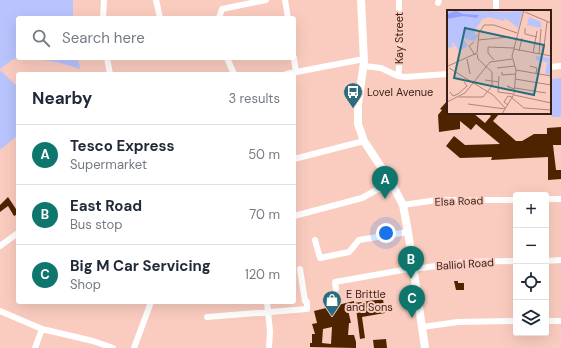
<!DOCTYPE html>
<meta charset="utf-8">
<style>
:root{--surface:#fff;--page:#f2f2f3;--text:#1f2937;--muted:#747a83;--line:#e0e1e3;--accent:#0f766e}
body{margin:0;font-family:"DM Sans",sans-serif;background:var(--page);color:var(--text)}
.controls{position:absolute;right:12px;bottom:12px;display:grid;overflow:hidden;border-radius:4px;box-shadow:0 4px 16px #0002}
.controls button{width:36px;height:36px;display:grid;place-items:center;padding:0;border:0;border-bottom:1px solid var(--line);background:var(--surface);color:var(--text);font:20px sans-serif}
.you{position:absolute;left:386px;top:233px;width:14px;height:14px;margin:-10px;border:3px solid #fff;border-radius:50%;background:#1a73e8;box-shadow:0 0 0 6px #1a73e833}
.badge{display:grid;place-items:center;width:26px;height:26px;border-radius:50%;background:var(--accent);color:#fff;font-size:13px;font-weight:700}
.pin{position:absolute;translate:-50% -33px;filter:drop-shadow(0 1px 2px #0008)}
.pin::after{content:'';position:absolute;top:21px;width:14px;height:12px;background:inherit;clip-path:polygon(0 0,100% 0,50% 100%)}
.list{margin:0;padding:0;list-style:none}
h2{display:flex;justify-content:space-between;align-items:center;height:52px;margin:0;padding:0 16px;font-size:17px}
h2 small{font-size:13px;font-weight:400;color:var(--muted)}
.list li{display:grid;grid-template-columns:26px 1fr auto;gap:12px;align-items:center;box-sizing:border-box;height:60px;padding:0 16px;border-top:1px solid var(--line)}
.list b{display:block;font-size:15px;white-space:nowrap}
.list p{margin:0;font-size:13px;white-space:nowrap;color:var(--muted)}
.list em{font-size:13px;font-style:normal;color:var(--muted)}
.icon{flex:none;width:22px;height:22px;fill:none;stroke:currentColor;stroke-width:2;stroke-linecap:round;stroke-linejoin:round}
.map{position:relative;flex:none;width:561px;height:348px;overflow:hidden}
.search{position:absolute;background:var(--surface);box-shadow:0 4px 16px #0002;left:16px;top:16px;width:280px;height:44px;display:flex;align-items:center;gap:10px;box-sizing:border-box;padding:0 14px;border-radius:4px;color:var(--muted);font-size:15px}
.panel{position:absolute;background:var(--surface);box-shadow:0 4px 16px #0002;left:16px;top:72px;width:280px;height:232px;border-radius:4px}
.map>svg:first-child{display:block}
</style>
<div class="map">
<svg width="561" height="348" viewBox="0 0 561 348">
<rect width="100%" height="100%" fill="#faccbf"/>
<!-- green -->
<path fill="#b9c4fe" d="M0 0H73V18H18V58L12 60 0 69Z
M27 58H78L80 69 57 62Z
M0 70 18 87V135L0 150Z
M561 78V117H552L550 79Z"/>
<!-- building -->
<path fill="#4e2400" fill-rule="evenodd" d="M448 100V113H473L485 123 491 116 488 113H500L493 121 516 141H522L534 134H547V128L561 127V145H553L556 170H561V179L548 180V157L491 160 492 157 460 158 446 146 454 136 465 145 500 144 476 124 471 130 460 121V129L439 132 438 115 442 110 440 109Z
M8 197 18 212V214L14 216 8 206 0 212V205Z
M454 281H458V283H464V290H456Z
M383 299 385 313 362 317 365 338 360 339 356 308 348 310 351 323H349L348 335H354L356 342V348L310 347V343H312V334H315L312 324 317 323 314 311 354 301V303ZM332 327 331 344 322 343 323 329Z
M386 339 387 348H374L373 340Z"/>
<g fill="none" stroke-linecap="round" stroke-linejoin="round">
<!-- minor -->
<path stroke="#fff" stroke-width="6" d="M156 0 160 18
M285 0 288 18
M438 3 439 0
M496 11V0
M103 18 104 0
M219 18 222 9 266 0
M107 58 110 74
M227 58 234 74
M294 58 296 72
M364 66 381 68 398 76 405 77 448 74
M550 67 561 66
M286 74 364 59
M398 76 399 68V0
M294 159 364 141
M546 199H561
M403 205 437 200H516
M294 216 362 198 391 182
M315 240 320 258 349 252 359 240 408 232
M0 246 18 233
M546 261 561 260
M414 269 465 262 516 261
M336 289 335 282 414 268
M267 302 270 331 269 348
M0 311 42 329 93 341 113 348
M207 317 307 309V302L305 301 300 269
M546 321H561
M422 327 458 322 516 321
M35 348 42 329
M134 348 151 302"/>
<!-- major -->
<path stroke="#fff" stroke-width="8" d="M361 0 364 62 358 104V124L364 141 391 182 403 205 408 232 425 348"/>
</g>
<!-- icons -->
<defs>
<symbol id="bus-pin" viewBox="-11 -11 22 30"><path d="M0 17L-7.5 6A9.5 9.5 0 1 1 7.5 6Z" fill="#286d7d" stroke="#faccbf"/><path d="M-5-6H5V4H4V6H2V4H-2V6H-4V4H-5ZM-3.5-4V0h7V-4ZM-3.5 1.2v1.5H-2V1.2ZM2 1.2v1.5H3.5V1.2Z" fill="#fff"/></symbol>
<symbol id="shop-pin" viewBox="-11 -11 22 30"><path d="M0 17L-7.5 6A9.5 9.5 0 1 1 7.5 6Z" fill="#286d7d" stroke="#faccbf"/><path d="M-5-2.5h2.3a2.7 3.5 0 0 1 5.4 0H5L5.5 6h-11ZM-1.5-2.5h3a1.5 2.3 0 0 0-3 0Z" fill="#fff"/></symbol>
</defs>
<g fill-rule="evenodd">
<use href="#bus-pin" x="342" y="81" width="22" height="30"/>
<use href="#shop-pin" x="321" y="289" width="22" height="30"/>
</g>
<g text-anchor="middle" stroke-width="4" stroke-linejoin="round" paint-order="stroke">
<!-- street labels -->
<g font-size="11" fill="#3a1e16" stroke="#faccbf">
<text transform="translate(399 38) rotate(-90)" y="4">Kay Street</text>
<text transform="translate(459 201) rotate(-2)" y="4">Elsa Road</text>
<text transform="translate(465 264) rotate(-4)" y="4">Balliol Road</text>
</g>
<!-- poi labels -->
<g font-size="11" fill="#3a1e16" stroke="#faccbf" text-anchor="start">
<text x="367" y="96">Lovel Avenue</text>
<text x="346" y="298">E Brittle<tspan x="346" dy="13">and Sons</tspan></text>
</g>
</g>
<!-- overview -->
<g transform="translate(447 10)">
<rect width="104" height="104" fill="#faccbf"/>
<path d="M0 0 60 2 76 1 71 18 58 8 57 11 42 7 36 9 29 18 27 24 31 25 30 28 27 31 16 28 21 36 12 41 5 31 6 37 0 38ZM82 7 94 12V18L80 15ZM89 46 104 48V65L98 64 100 53H103L89 50Z" fill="#b9c4fe"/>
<path d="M9 1 16 4 32 5 30 8 16 6 0 9V4Z" fill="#93a1fb"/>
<path fill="none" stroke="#ad867b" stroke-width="1" d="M78 2 104 13M78 18V24L90 27M31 30 62 27M27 32 22 36 28 45M67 39 104 46M72 41 75 28M86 43 90 21M92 44 94 19M96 45 100 12M20 49 23 64M47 50 41 43V37L67 38M1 56 30 43 32 23 37 15H47L70 23M83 56 90 58 89 63M2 58 46 85 58 98M50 58 68 56M69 60 104 66M55 62V65L69 64M52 66 51 82 66 84M68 69 104 75M38 70 52 72M64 78 60 76 67 79M68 78 99 83M3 82 6 86 11 84 20 76 17 72M67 85 104 93M12 87H36L45 76V62L31 49 30 44M65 88 77 98 104 100M0 92 18 83 43 52 65 49M21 94 58 99M61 95 57 92 61 86 65 87M55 104 67 84 69 60 65 46 77 0"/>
<path fill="#286d7d" fill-opacity="0.15" stroke="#286d7d" stroke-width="2" d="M18 18 97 35 87 85 7 68Z"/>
<rect width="104" height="104" fill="none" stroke="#3a1e16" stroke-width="2"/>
</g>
</svg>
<div class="controls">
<button>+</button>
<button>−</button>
<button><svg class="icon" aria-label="locate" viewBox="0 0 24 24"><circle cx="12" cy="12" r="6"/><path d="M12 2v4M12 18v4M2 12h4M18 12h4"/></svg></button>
<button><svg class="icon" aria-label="layers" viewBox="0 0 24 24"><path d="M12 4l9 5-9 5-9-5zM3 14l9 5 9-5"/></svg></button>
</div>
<div class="you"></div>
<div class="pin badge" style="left:385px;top:199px">A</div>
<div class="pin badge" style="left:411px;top:279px">B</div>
<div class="pin badge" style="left:412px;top:318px">C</div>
<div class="search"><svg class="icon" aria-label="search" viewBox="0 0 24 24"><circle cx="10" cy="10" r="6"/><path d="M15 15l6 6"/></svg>Search here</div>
<section class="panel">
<h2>Nearby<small>3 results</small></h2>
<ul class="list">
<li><span class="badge">A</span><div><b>Tesco Express</b><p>Supermarket</p></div><em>50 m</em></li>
<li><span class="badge">B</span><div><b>East Road</b><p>Bus stop</p></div><em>70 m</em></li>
<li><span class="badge">C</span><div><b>Big M Car Servicing</b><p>Shop</p></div><em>120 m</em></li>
</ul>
</section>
</div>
